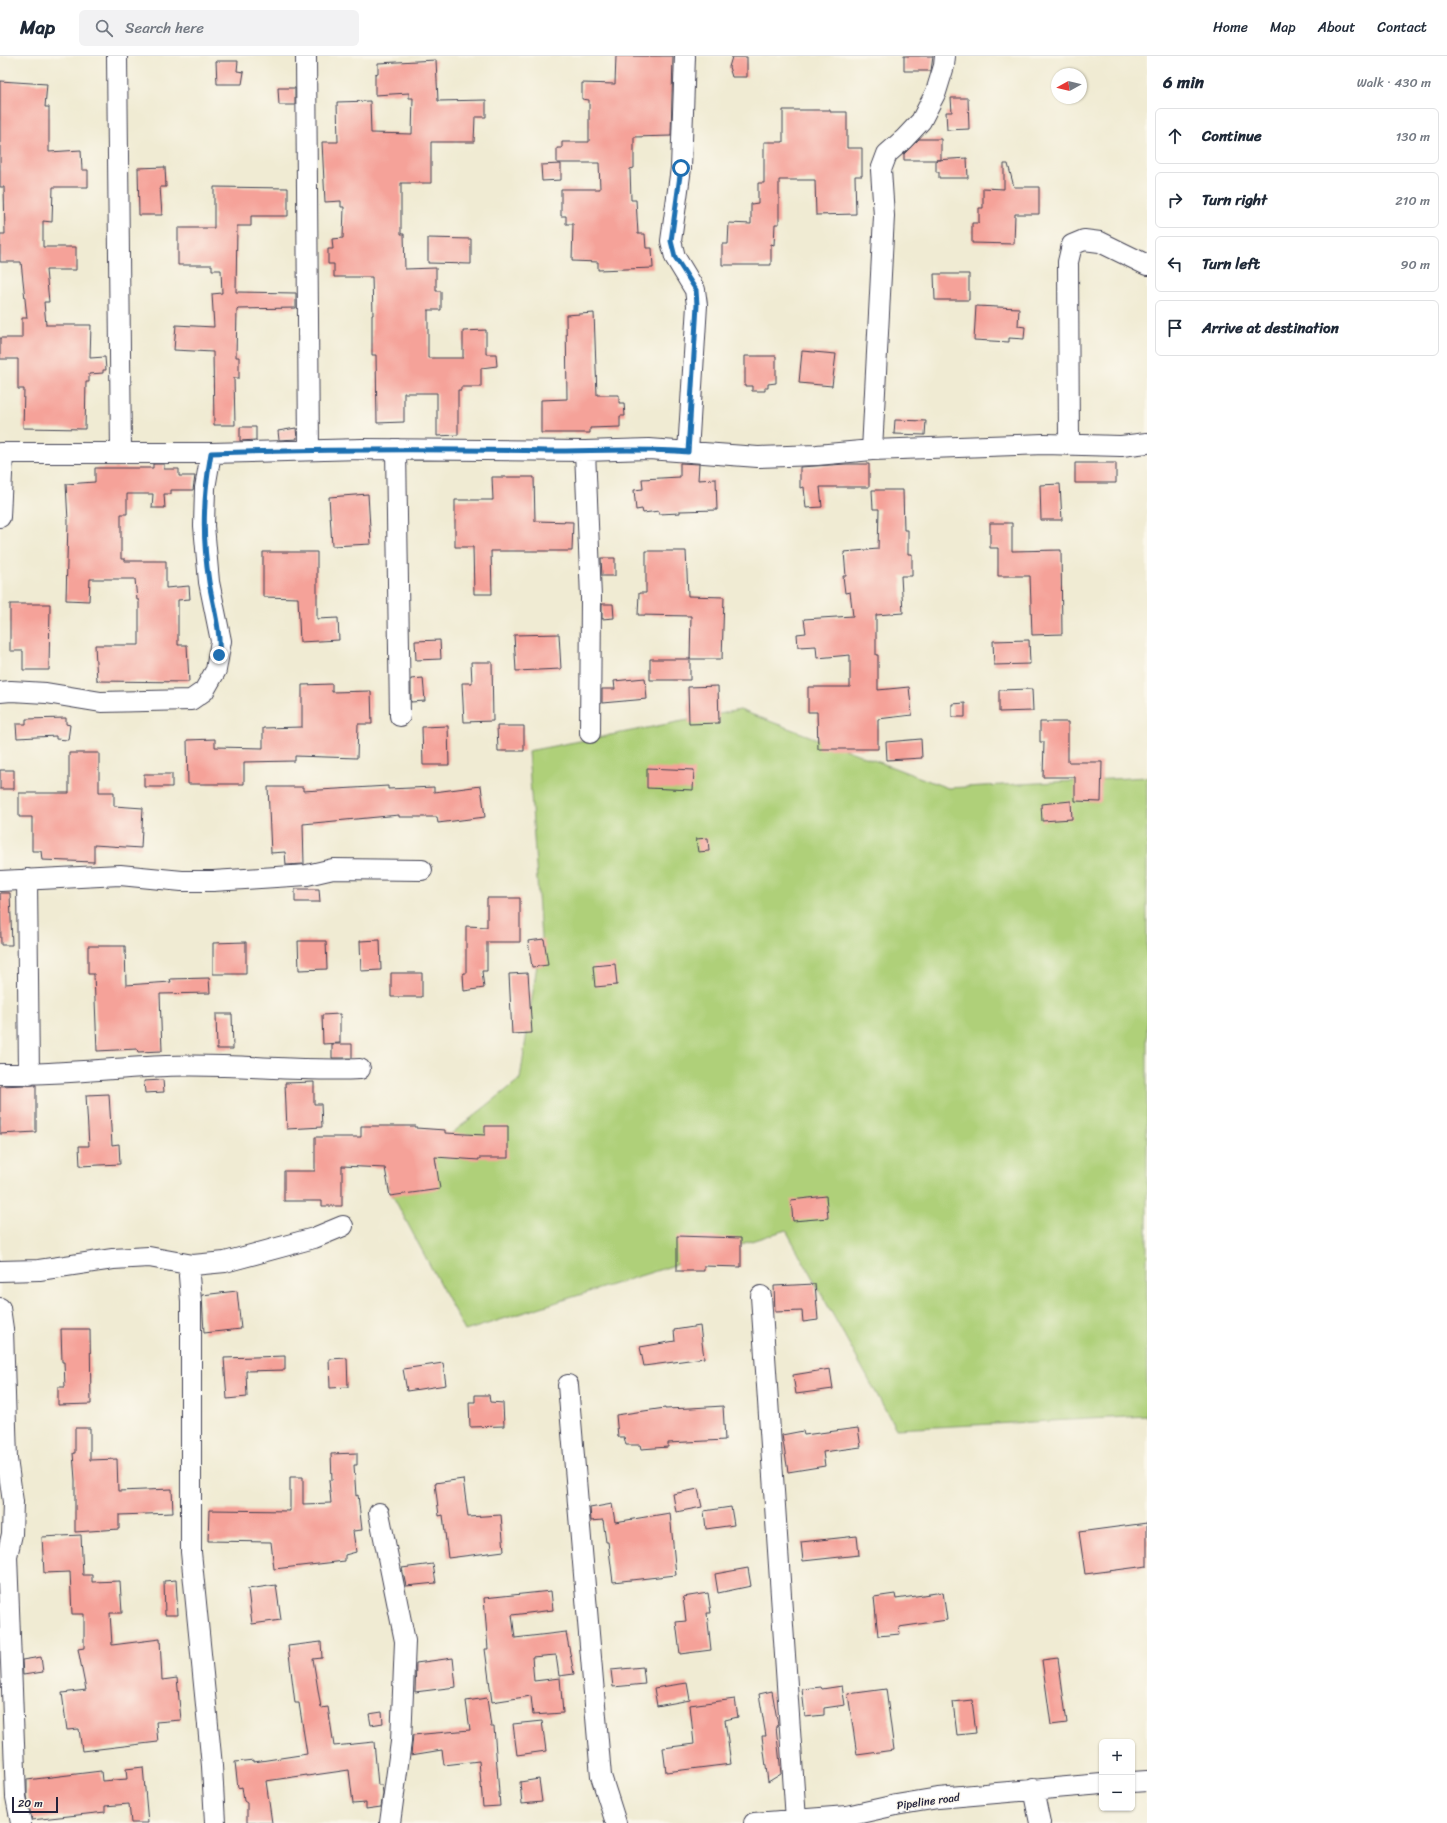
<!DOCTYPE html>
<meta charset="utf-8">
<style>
:root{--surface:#fff;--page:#f2f2f3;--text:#1f2937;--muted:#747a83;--line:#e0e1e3}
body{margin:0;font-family:Sriracha,sans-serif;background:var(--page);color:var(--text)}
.controls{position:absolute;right:12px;bottom:12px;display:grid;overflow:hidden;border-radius:6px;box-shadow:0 1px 3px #0004}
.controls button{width:36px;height:36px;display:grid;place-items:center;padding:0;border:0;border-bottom:1px solid var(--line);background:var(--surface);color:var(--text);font:20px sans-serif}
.compass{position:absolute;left:1051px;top:12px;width:36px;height:36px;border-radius:50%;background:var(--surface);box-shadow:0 1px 3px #0004;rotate:262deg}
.scale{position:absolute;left:12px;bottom:10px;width:46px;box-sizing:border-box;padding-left:4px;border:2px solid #22223b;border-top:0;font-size:11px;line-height:14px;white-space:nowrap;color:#22223b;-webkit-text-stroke:3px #fbf7ec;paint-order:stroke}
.stop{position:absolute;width:12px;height:12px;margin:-9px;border:3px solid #1f6fb2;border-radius:50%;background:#fff}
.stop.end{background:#1f6fb2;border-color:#fff;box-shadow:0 1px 4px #0008}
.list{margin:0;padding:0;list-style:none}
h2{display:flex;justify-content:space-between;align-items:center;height:52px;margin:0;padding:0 16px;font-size:17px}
h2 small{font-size:13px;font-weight:400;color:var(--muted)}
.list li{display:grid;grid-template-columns:26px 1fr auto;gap:12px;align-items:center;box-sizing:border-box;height:56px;margin:0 8px 8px;padding:0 8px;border:1px solid var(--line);border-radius:6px}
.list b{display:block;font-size:15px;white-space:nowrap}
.list em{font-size:13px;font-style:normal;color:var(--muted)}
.icon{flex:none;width:22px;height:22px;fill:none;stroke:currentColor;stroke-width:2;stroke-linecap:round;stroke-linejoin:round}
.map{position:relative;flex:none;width:1147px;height:1767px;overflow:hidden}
header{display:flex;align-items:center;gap:24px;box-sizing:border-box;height:56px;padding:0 20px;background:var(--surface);border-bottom:1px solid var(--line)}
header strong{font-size:19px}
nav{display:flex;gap:22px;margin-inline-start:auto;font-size:14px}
.search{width:280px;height:36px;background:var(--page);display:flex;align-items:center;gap:10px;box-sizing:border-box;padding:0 14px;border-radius:6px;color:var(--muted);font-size:15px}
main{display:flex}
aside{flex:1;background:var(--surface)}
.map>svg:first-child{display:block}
</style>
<header>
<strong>Map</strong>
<div class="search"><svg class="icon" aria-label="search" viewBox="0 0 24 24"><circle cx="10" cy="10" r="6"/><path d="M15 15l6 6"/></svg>Search here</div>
<nav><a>Home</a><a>Map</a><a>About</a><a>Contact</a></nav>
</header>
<main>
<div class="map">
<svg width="1147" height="1767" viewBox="0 0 1147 1767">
<rect width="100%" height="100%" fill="#fbf7ec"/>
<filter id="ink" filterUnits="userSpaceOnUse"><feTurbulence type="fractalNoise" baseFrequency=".025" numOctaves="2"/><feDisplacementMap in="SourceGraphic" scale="8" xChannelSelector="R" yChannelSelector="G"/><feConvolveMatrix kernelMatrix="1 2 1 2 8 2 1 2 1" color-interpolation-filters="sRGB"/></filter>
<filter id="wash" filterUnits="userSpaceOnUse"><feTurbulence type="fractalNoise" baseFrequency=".012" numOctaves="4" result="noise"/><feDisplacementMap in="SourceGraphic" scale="16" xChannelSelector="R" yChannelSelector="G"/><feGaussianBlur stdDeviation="0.9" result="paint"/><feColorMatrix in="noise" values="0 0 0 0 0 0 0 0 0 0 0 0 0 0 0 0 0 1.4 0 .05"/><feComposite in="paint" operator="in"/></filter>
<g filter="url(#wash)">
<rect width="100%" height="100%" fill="#f0ebd3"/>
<!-- green -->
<path fill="#afd079" stroke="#68795a" d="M740 654 948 732 1147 721V1360L896 1373 786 1174 465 1275 387 1129 520 1023 541 882 528 695Z"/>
<g id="blocks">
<!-- building -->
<path fill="#f5a299" d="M616 0H673L671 80 634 81V112L630 113 631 144H636L638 178H645L646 192H652L653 212 598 214V206L572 205 573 168H566V160H561V133H600L599 107H557V92H562V86H589V44L582 43V27L615 28Z
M904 0H933L931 15H904Z
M732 1H747V21H732L729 11Z
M436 4 438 45 486 44V61H475L474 86H431V127H401V178H404L405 213 436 212V235H441V254H428V302H463V275L486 274V298H496L497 310 481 312V331H461V334H458V379L437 380V337H404V366L377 367 376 299H372V259H373L372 221H334V208H328V193H333L332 183 343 182 344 151H341V145L325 146 322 86H338L337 46 370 45 371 77 412 78 413 42H409V37L375 39V18L378 17V7Z
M216 5H238L237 15 244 16 242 28H217Z
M0 25 47 28 45 51H49V96L81 94 82 114H88V131H53L52 166 43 165V191H76V214H46L49 246H44L46 269H91L90 302 105 301 106 314H103V317L89 318V326H86L85 373 23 372 24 333H18V303H0V282H22V262H27L21 206H0V178H5L4 131H0Z
M278 32H295V49H279Z
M951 42H968L969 73 947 74 946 56H952Z
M783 54H830V56H847V92H862V120H855L856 158 816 159 815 124H779V168H775L774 189 771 188V209H722V188H728L729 167 751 168V148L758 147V127H764V86H783Z
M919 83H941V104H904V98Z
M967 102 968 122H939V116H936V104Z
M561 108V124L542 125 541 109Z
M1004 108H1008L1014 131H1039V158H1015L1014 188 972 187V167H979V152H983V132L1004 133Z
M165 111 166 131H160L162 159H139L138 112Z
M214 131 288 132V160H251V170H237L236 236 296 237V252L238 253 237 254 236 301H239V322H234L235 369H214L213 296 174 294 176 269 214 271 212 238 222 237 221 214H212V209H178V172H214Z
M428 182 471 183V208L428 207Z
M934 218H969V244H935Z
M976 250 1019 252 1018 270 1025 271 1024 283 1009 282V286L974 284Z
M594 257 597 339H619V347H624L625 360H620V371L590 372V377H541V344L567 343 566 259Z
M802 295 836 298 832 330 799 327Z
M745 300H776V327L768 328V332H765V335H752V330H745Z
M895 364 926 365 925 379 894 378Z
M240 371H256V384L240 385Z
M296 372 297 383 279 384 278 375Z
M680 407 699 408 698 424 716 423 717 454 680 455V457L659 458V455L643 457 642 453 636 454 634 434 643 433 642 423 680 421Z
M1075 407H1116V427H1075Z
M153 408H164V413H179V420H195L193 434H171V438H164L165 452H152L153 438H127V458H121V503H125V505H166V532L189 530 190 543 178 544V589H187L189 626 97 625 95 589H139V544H137L135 523H90L89 545 66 544 68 465 66 428 95 426V412H153Z
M846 408H869V431H820L822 451 806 452 804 431 800 432V411Z
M492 421H534L535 465 573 466 572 495H491L492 538H474L473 491H455V444H493Z
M1060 428 1062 464H1041L1040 429Z
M872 434H903L904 474H908V498H912V520H901L903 557 876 559V599H878V634L909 631 912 659 878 663V693H818L817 656H808V631H850V599L817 602 816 590 798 591 797 578 806 577 804 563 853 560 850 536 845 537 843 520H846L844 496 878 493 879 453H873Z
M368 438 371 488 332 490 329 441Z
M990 467H1012V495L1061 494 1062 578 1032 579 1030 520H998V492H990Z
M646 495H686L688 540 724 541 722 603H690L691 560 638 559 639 537H646Z
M263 496H317V563L338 562 339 584 300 586 298 542 263 541Z
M601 502H615V520H602Z
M10 548H50L49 614H23V595H10Z
M602 548H613L614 562 602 563Z
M559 578 561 613 516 615 514 579Z
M440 584 441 603 416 604 415 585Z
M1029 584 1030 608 994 609 993 585Z
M650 603H690V624H650Z
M471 606H492L493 665 464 666 462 627H472Z
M423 622 425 645 411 646V623Z
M645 622 647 643 602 647V633H615L614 625Z
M332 628V636L371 635 372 668H358L357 702 295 700V705L244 706V728H188L187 684 215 683V691L263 692V672L302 671V629Z
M718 630 719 667 689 668 688 631Z
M1032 633 1033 655 999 656V634Z
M965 647V661H952V648Z
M66 662V668L70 669 68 684 56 683V680L17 682 16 668H26V663Z
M1040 666H1068V706H1102L1101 746 1075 745V721H1043L1044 686H1040Z
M448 670 449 709H423L422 671Z
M497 670H524V695H498Z
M921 683 922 702 887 704 886 686Z
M69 697H99V736H114V750L143 752 141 792 94 789V806L42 804 41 795H32V761H19V737H69Z
M647 712 694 714 693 734 647 732Z
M0 714H14V733H0Z
M144 718H172V731H144Z
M388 730V733L434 731V736L481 730 485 761 438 767 437 761H399V759L303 768 304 808 286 809 285 796 271 797 268 731H303V735Z
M1071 745 1072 763 1042 765 1041 748Z
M708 782 709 795 698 796 696 783Z
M295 833H319L320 846H295Z
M0 837H10L12 889H1Z
M487 842H520V886H487V915H482L484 932 464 935 463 917H466V870L487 871Z
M544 883 548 909 532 911 528 885Z
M380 884 381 914 361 915 360 885Z
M298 885H326L327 913 299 914Z
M246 886V918H213V887Z
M88 890H125L126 929 171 926 170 923 209 922 210 937 160 938 162 995 138 996 137 993 97 995 94 918H88Z
M615 908 617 929 595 931 593 910Z
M391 917H422V941H391Z
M528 917 532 977 512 978 509 918Z
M216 958H232L233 993H217Z
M340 958V987L323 988 322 959Z
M332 988H352V1002H332Z
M163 1024 164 1036 145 1037 144 1025Z
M314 1026V1048H321L322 1071 287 1073 285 1027Z
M25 1029H36V1076L0 1078V1030Z
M109 1038 112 1089 119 1088 120 1108 80 1110 79 1090H89L86 1039Z
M361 1070H416V1072L445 1074V1077L485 1079V1070H508V1102H479V1104L435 1101 440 1133 390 1140 385 1112 342 1110V1150H322V1145H284V1115H315V1081H361Z
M826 1140 828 1162 793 1165 791 1144Z
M677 1180 741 1182V1211L704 1210V1215H677Z
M815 1228 818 1264 803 1266 802 1255 775 1256 774 1230Z
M237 1235 241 1273 204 1277 202 1239Z
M700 1270 704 1302 644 1310 640 1291 675 1285 674 1274Z
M61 1273H90L91 1348 58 1349V1331H65L64 1306H62Z
M285 1300V1314L246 1315 247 1341 227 1343 224 1302Z
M347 1302 348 1331 330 1332 329 1303Z
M443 1307 446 1329 407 1335 403 1313Z
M830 1313 833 1333 796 1338 793 1319Z
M475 1339H489L490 1346 503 1347 504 1370 470 1371 469 1346H475Z
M723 1350 725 1384 668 1387V1391L641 1393 640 1389H626L624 1381H618L616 1359 665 1352V1353L691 1352Z
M75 1372H90V1404L117 1403 118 1435 172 1433 173 1457 119 1459V1473L75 1476V1424L73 1397H75Z
M858 1372 861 1391 823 1396 825 1410 788 1416 782 1379 803 1375 804 1379Z
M357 1397V1409H354L356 1440 358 1439 362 1474 353 1475 356 1496 345 1499V1505L274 1513 271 1486 208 1485 209 1454 290 1455V1421H303V1448L331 1447 329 1424H332L331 1398Z
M463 1423 468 1461 501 1459 504 1495 448 1502 443 1459 439 1460 435 1427Z
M698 1433 702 1451 676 1456 673 1438Z
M612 1448 615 1466 670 1457 676 1519 613 1526 608 1486H606L603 1464 591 1465 590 1452Z
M731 1451 734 1469 706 1473 704 1455Z
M1147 1467V1510L1085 1518 1079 1476Z
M81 1479 83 1519H92V1526L120 1525 122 1557H110L112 1589 160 1583 162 1624 177 1622 181 1664 156 1666 158 1686 82 1695 79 1673 67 1674 62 1637 86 1634 78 1593 84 1592V1558H72L70 1516 44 1517 42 1481Z
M857 1480 859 1499 803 1505 801 1486Z
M433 1508 436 1527 406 1530 402 1512Z
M748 1512 751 1530 718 1537 715 1518Z
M176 1524 178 1559H165L164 1525Z
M276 1529 281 1564 252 1568 248 1533Z
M551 1535 553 1554 512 1559 515 1582 566 1576 574 1618 559 1620 556 1599 532 1601 534 1625 560 1622 563 1657 533 1659 531 1640 492 1646 485 1593H488L484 1542Z
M943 1536 947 1564 899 1571 900 1578 878 1580 874 1541 895 1538 896 1543Z
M708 1537 711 1557H707L711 1594 680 1598 676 1566 686 1565 683 1541Z
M321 1586 322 1602 313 1603 321 1652 328 1651 334 1690 374 1686 378 1729H382L383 1737 381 1751 366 1753V1747L353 1748 349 1714 307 1720V1719L266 1725 272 1767H247V1747L244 1745 242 1731 238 1732 235 1706 254 1704V1706L307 1698 299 1647H295L288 1590Z
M41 1601 43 1616 23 1619 22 1604Z
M453 1602 456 1631 415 1636 416 1607Z
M1058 1602 1067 1667 1051 1669 1042 1604Z
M643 1611 645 1628 613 1631 611 1614Z
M687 1627 690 1644 657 1650 654 1632Z
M842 1630 845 1649 824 1652V1659L805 1661 802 1633 821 1631 822 1633Z
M886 1633 894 1694 857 1699 848 1638Z
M772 1635 778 1669 776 1670 781 1718 768 1726 762 1680H766L759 1638Z
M487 1642 491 1671H494L500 1750 483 1751 479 1705 444 1709 442 1694 411 1699 413 1679 470 1674 466 1645Z
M735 1643 738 1661 725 1664 731 1708 666 1716 663 1692 694 1688 690 1649Z
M972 1644 976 1677 957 1679 953 1646Z
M382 1656 383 1667 371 1669 369 1658Z
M542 1665 546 1695 517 1699 513 1668Z
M143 1711 148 1767H131L129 1748 105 1750V1756L32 1764 27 1740V1724L101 1715 102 1725 127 1723 126 1713Z
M539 1723 542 1746 522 1748 520 1726Z"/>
</g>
</g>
<g filter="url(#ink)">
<use href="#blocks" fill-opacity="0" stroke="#414052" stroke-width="1"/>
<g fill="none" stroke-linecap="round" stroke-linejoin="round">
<defs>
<path id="minor" d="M117 0 121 396
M306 0 309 394
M685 0 681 112 671 185 675 201 695 234 697 249 688 396
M1069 389 1068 206 1072 189 1084 184 1100 186 1147 209
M396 393 400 660
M872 394 884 160 881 114 887 98 904 83 921 65 936 36 944 10 945 0
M585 395 591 542 590 677
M0 397H211L362 393 585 395 649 393 758 401 817 399 872 394 1044 388 1121 390 1147 387
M0 461 3 397
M0 636 11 635 46 637 101 646 191 644 204 635 216 614 221 585 209 526 204 470 205 432 211 397
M27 823 29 1019
M0 825 120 819 182 825H213L307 819 333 813 422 814
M0 1018C56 1019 111 1012 166 1010 231 1007 296 1016 360 1013
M193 1209 189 1220 191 1245V1496L212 1710 215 1767
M0 1215 39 1214 113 1203 149 1201 193 1209 225 1206 314 1182 343 1170
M761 1240 796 1764
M0 1252 3 1273 7 1403 13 1446 12 1478 7 1500 16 1741 21 1767
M568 1329 601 1720 616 1767
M379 1457 405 1585 401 1686 390 1767
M1132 1726 1147 1725
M1033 1733 1040 1767
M754 1767 847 1760 896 1749 938 1742 1102 1728"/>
</defs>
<!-- minor casing -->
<use href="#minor" stroke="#414052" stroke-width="22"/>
<!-- minor -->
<use href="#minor" stroke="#fff" stroke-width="20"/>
</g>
</g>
<g fill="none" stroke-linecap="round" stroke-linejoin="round" filter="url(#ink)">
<!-- route -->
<path stroke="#1f6fb2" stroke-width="5" d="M219 599C221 574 213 551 209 526 202 480 203 443 211 397 324 393 436 393 548 395 595 395 641 392 688 396L697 249 696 234 675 201 671 185 681 112"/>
</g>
<g text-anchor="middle" stroke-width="3" stroke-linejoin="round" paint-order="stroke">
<!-- street labels -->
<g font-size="11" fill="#22223b" stroke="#fbf7ec">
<text transform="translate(928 1745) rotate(-8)" y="4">Pipeline road</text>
</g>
</g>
</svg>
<div class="controls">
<button>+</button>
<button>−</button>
</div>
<svg class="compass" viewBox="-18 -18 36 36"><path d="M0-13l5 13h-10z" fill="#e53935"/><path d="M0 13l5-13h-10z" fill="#747a83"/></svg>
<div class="scale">20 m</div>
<div class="stop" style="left:681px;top:112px"></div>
<div class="stop end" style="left:219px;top:599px"></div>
</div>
<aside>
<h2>6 min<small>Walk · 430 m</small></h2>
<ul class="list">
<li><svg class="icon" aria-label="ahead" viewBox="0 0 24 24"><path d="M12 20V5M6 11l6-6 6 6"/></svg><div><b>Continue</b></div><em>130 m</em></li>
<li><svg class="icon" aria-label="right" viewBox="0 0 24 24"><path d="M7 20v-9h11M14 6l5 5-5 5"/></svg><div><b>Turn right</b></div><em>210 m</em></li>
<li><svg class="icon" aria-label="left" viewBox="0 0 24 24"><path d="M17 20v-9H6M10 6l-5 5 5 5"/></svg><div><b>Turn left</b></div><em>90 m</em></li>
<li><svg class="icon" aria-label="arrive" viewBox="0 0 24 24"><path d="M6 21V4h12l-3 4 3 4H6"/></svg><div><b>Arrive at destination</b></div></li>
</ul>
</aside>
</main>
